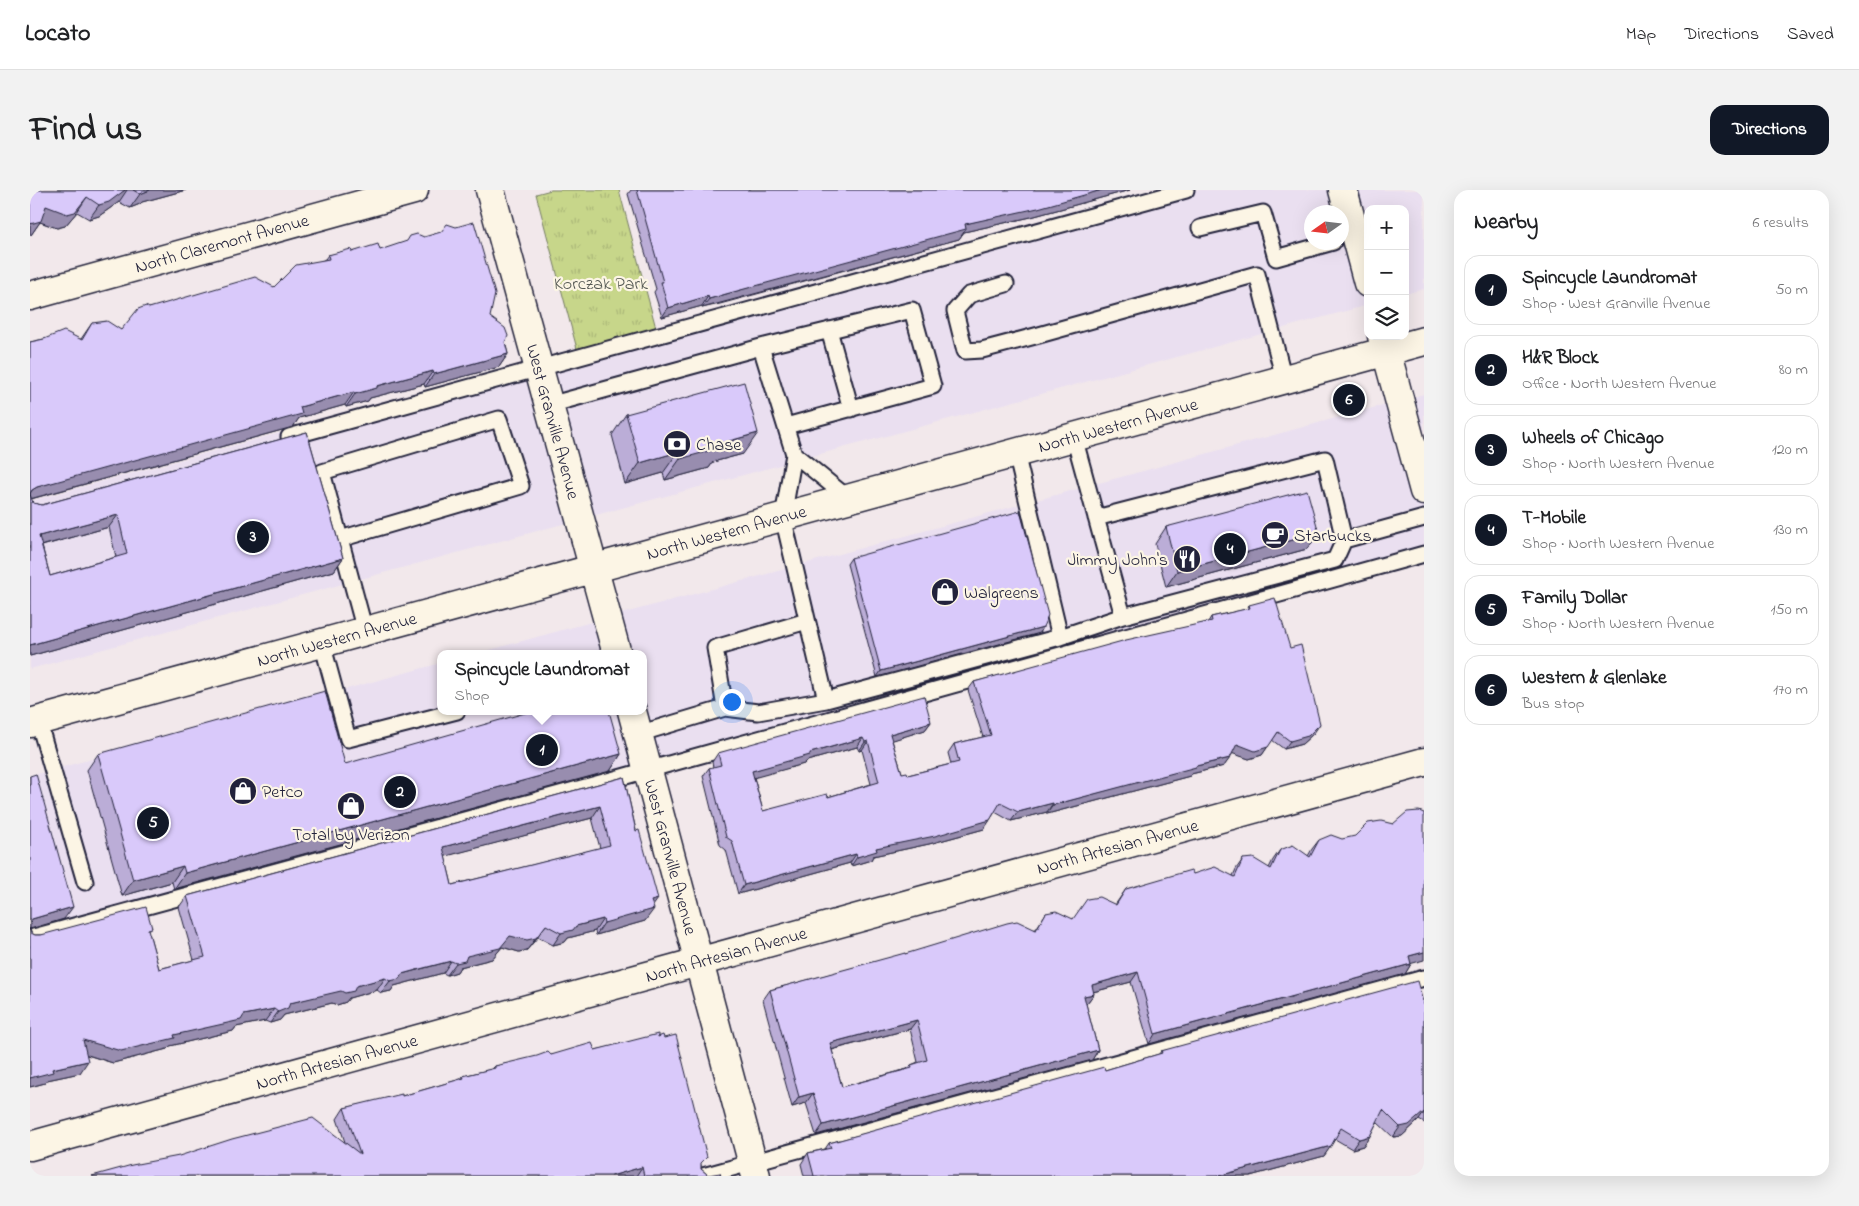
<!DOCTYPE html>
<meta charset="utf-8">
<style>
:root{--surface:#fff;--page:#f2f2f2;--text:#202124;--muted:#757577;--line:#e0e0e0;--accent:#111827}
body{margin:0;font-family:"Indie Flower",sans-serif;background:var(--page);color:var(--text)}
.controls{position:absolute;right:15px;top:15px;display:grid;overflow:hidden;border-radius:10px;box-shadow:0 5px 20px #0002}
.controls button{width:45px;height:45px;display:grid;place-items:center;padding:0;border:0;border-bottom:1px solid var(--line);background:var(--surface);color:var(--text);font:25px sans-serif}
.compass{position:absolute;left:1274px;top:15px;width:45px;height:45px;border-radius:50%;background:var(--surface);box-shadow:0 5px 20px #0002;rotate:256deg}
.you{position:absolute;left:701px;top:511px;width:18px;height:18px;margin:-12px;border:4px solid #fff;border-radius:50%;background:#1a73e8;box-shadow:0 0 0 8px #1a73e833}
.badge{display:grid;place-items:center;width:32px;height:32px;border-radius:50%;background:var(--accent);color:#fff;font-size:16px;font-weight:700}
.pin{position:absolute;translate:-50% -50%;border:2px solid #fff;box-shadow:0 1px 5px #0006}
.popup{position:absolute;left:407px;top:460px;width:210px;height:65px;box-sizing:border-box;display:grid;place-content:center;border-radius:10px;background:var(--surface);filter:drop-shadow(0 1px 4px #0005);font-size:16px;white-space:nowrap;color:var(--muted)}
.popup b{font-size:19px;color:var(--text)}
.popup::after{content:'';position:absolute;left:50%;top:100%;margin-left:-10px;border:10px solid transparent;border-top-color:var(--surface)}
.list{margin:0;padding:0;list-style:none}
h2{display:flex;justify-content:space-between;align-items:center;height:65px;margin:0;padding:0 20px;font-size:21px}
h2 small{font-size:16px;font-weight:400;color:var(--muted)}
.list li{display:grid;grid-template-columns:32px 1fr auto;gap:15px;align-items:center;box-sizing:border-box;height:70px;margin:0 10px 10px;padding:0 10px;border:1px solid var(--line);border-radius:15px}
.list b{display:block;font-size:19px;white-space:nowrap}
.list p{margin:0;font-size:16px;white-space:nowrap;color:var(--muted)}
.list em{font-size:16px;font-style:normal;color:var(--muted)}
.icon{flex:none;width:28px;height:28px;fill:none;stroke:currentColor;stroke-width:2;stroke-linecap:round;stroke-linejoin:round}
.map{position:relative;flex:none;width:1394px;height:986px;overflow:hidden;border-radius:15px}
header{display:flex;align-items:center;gap:30px;box-sizing:border-box;height:70px;padding:0 25px;background:var(--surface);border-bottom:1px solid var(--line)}
header strong{font-size:24px}
nav{display:flex;gap:28px;margin-inline-start:auto;font-size:18px}
.intro{display:flex;align-items:center;justify-content:space-between;box-sizing:border-box;height:120px;padding:0 30px}
h1{margin:0;font-size:35px}
.button{padding:12px 22px;border-radius:15px;background:var(--accent);color:#fff;font-size:18px;font-weight:700}
main{display:flex;gap:30px;padding:0 30px}
aside{flex:1;background:var(--surface);border-radius:15px;box-shadow:0 5px 20px #0002}
.map>svg:first-child{display:block}
</style>
<header>
<strong>Locato</strong>
<nav><a>Map</a><a>Directions</a><a>Saved</a></nav>
</header>
<div class="intro"><h1>Find us</h1><a class="button">Directions</a></div>
<main>
<div class="map">
<svg width="1394" height="986" viewBox="0 0 1394 986">
<defs>
<pattern id="park-tufts" width="24" height="20" patternUnits="userSpaceOnUse" patternTransform="scale(1.25)"><rect width="24" height="20" fill="#c7d68a"/><path d="M3 7l-1-3M5 7V3M7 7l1-3M15 17l-1-3M17 17v-4M19 17l1-3" fill="none" stroke="#abb778"/></pattern>
</defs>
<rect width="100%" height="100%" fill="#f2e8eb"/>
<filter id="ink" filterUnits="userSpaceOnUse"><feTurbulence type="fractalNoise" baseFrequency=".02" numOctaves="2"/><feDisplacementMap in="SourceGraphic" scale="10" xChannelSelector="R" yChannelSelector="G"/><feConvolveMatrix kernelMatrix="1 2 1 2 8 2 1 2 1" color-interpolation-filters="sRGB"/></filter>
<g filter="url(#ink)">
<!-- built -->
<path fill="#eadff0" fill-rule="evenodd" d="M1140 0H1394V99L1375 104V19H1338V115L0 479V311ZM1282 22H1312V52H1282Z
M1394 204V367L0 748V586L411 473V521H613V464H445Z"/>
<!-- park -->
<path fill="url(#park-tufts)" stroke="#747c62" d="M521 0H589L626 138 547 159 506 4Z"/>
<g fill="none" stroke-linecap="round" stroke-linejoin="round">
<defs>
<path id="lane" d="M1170 38 1233 23 1246 68 1303 52
M976 94 939 105 925 121 935 161 952 160 1009 145 1227 84 1254 189
M799 140 821 219
M519 215 731 157
M756 236 903 196 882 120 731 157 764 264 753 327 796 510
M259 247 1156 0
M764 264 819 309
M1066 328 1295 269 1314 350 1394 328
M310 349 491 296 469 229 292 282 335 441
M1093 426 1305 370 1314 350
M1030 447 1093 426 1044 247
M292 453 318 549 427 521
M695 518 685 458 777 431
M8 530 55 692
M608 544 695 518 728 522 796 510 1030 447 986 263
M0 748 585 589 1394 364
M673 986 1394 788"/>
<g id="street">
<path id="s1" d="M460 0 587 464"/>
<path d="M1313 0 1338 93"/>
<path id="s2" d="M0 106 384 0"/>
<path d="M1352 146 1394 301"/>
<path id="s3" d="M602 521 726 986"/>
<path id="s4" d="M0 956 1394 572"/>
</g>
<g id="secondary">
<path id="s5" d="M0 533 1394 151"/>
</g>
</defs>
<!-- lane casing -->
<use href="#lane" stroke="#22223b" stroke-width="19"/>
<!-- street casing -->
<use href="#street" stroke="#22223b" stroke-width="31"/>
<!-- secondary casing -->
<use href="#secondary" stroke="#22223b" stroke-width="31"/>
<!-- lane -->
<use href="#lane" stroke="#fcf5e5" stroke-width="15"/>
<!-- street -->
<use href="#street" stroke="#fcf5e5" stroke-width="28"/>
<!-- secondary -->
<use href="#secondary" stroke="#fcf5e5" stroke-width="28"/>
</g>
<!-- wall -->
<path fill="#bbadd7" stroke="#22223b" fill-rule="evenodd" d="M0 0H156L112 12 110 14 100 18 89 12 69 26 59 29 47 22 35 36 27 38 10 32 1 45H0Z
M601 0H1100L1001 27 934 42 929 49 690 114 672 118V116L632 127 624 102 626 99 598 4Z
M350 60 460 127 475 152 478 164 469 177 395 197 394 194 340 208 338 211 316 217 315 215 269 228 263 237 1 309 3 313 12 315 277 242 313 368 304 381 0 466V152L14 149H51L62 133 91 140 119 118 244 97 295 69 298 65 322 62ZM79 337 86 367 20 386 12 356Z
M596 224 713 264 683 272 679 278 635 290 633 283 595 294 582 245Z
M1136 337 1289 343 1277 359 1136 397 1125 354Z
M821 368 1013 437 1010 443 847 487 817 374Z
M1219 415 1284 543 1272 554 1254 559 1242 550 1232 565 1219 569 1203 563 1194 576 1161 584 1160 586 1017 624V622L981 631 965 622 954 639 899 654 843 666 841 670 821 676 820 673 708 704 696 660 690 655 673 586 679 578 683 577 682 572 688 563 901 532 895 540 862 550 872 583 878 585 921 574 918 563 924 554 953 547 938 500 944 492 1178 432 1181 427 1217 419ZM827 557 829 561 832 560 841 594 798 607 733 621 724 587 774 574 777 571Z
M68 564 315 574 591 564 580 581 144 699 142 692 92 706 57 580Z
M0 586 34 729 0 739 1 743 5 745 119 743 129 779 164 770 149 717 157 706 594 587 623 716 615 731 566 745 565 741 538 748 535 752 523 755 508 747 497 760 489 762 472 757 462 769 430 777 427 782 417 785 413 783 364 796 361 801 351 803 347 800 319 808 316 812 307 815 302 813 254 825 250 830 240 833 235 831 206 837 203 841 140 856 137 859 83 873 57 865 50 883 17 890 15 893 0 897ZM562 628 570 658 422 695 415 666Z
M1289 650 1381 774 1375 784 1119 854 1101 792 1063 802 1064 804 1057 813 1056 814 1068 860 1062 870 786 945 776 913 762 917 733 810 740 800 875 764 1006 739 1016 723 1043 729 1085 715 1096 699 1163 684 1203 686 1206 679 1213 669 1239 678 1243 670 1250 660 1278 666 1282 659ZM880 839 888 872 881 875 877 879 812 897 802 860Z
M1394 815V933L1389 930 1372 946 1363 947 1347 932 1340 946 1333 956 1322 959 1305 949 1294 966 1220 986H774L771 974 778 963 795 959 799 953 1075 880 1129 864 1131 861Z
M628 847 671 975V979L678 985 691 986H62L315 952 307 929 314 918 372 906 431 889 433 886 462 879 465 876 521 865 565 860Z"/>
<!-- shaded-wall -->
<path fill="#988daf" stroke="#22223b" d="M95 0H97L89 12 69 26 59 29 69 15Z
M120 0H156L112 12 110 14 100 18 110 4Z
M1072 0H1100L1001 27 934 42 929 49 672 118 679 109 935 34Z
M57 7 47 22 35 36 27 38 10 32 1 45H0V34L16 16Z
M678 106 672 116 632 127 638 118Z
M478 164 469 177 395 197 404 184Z
M403 181 394 194 340 208 338 211 316 217 325 204 347 196Z
M324 202 315 215 269 228 263 237 0 309V303L2 300 7 297 270 217Z
M728 243 713 264 683 272 679 278 635 290 650 269 692 253Z
M648 262 633 283 595 294 610 273Z
M88 325 79 337 0 359 9 346Z
M1289 343 1277 359 1136 397 1147 381Z
M313 368 304 381 0 466V455Z
M1013 437 1010 443 847 487 851 481Z
M901 532 895 540 854 553 860 544Z
M1290 534 1284 543 1272 554 1254 559 1260 551Z
M1248 542 1232 565 1219 569 1201 563 1207 554Z
M833 548 827 557 777 571 774 574 716 590 722 581 780 563Z
M838 551 832 560 829 561 835 552Z
M591 564 580 581 144 699 155 683Z
M1200 568 1194 576 1161 584 1160 586 1017 624 1023 615 1166 576Z
M1023 613 1017 622 981 631 988 622Z
M570 616 562 628 405 669 413 657Z
M960 630 954 639 899 654 843 666 841 670 821 676 827 667 846 658Z
M826 664 820 673 708 704 714 695Z
M153 676 142 692 92 706 103 690Z
M628 709 620 720 624 719 615 731 566 745 574 733 621 711Z
M43 717 34 729 0 739V732L2 729Z
M573 729 565 741 538 748 535 752 523 755 531 743 546 736Z
M516 735 497 760 489 762 472 757 462 769 430 777 427 782 417 785 426 773 437 766 480 746Z
M1394 762V770L1372 776 1379 766Z
M421 771 413 783 364 796 361 801 351 803 360 791 372 784Z
M1381 774 1375 784 1119 854 1125 844Z
M1108 782 1101 792 1055 804 1062 795Z
M355 788 347 800 319 808 316 812 307 815 302 813 254 825 250 830 240 833 248 822 260 813Z
M1064 804 1057 813 1047 816 1054 806Z
M244 819 235 831 206 837 203 841 140 856 137 859 83 873 45 861 53 850 144 845 214 825Z
M887 830 880 839 793 862 800 853Z
M1068 860 1062 870 786 945 793 935Z
M58 871 50 883 17 890 15 893 0 897V888L22 879Z
M783 903 776 913 762 917 769 907Z
M1394 922V923L1389 930 1372 946 1363 947 1370 937Z
M1340 946 1333 956 1322 959 1329 949Z
M1301 956 1294 966 1220 986H1188Z
M612 977 606 986H581Z"/>
<!-- building -->
<path fill="#d9c9fa" stroke="#22223b" fill-rule="evenodd" d="M0 0H95L79 12 69 15 57 7 45 22 37 24 16 16 11 31 0 34Z
M103 0H120L110 4Z
M607 0H1072L1008 18 935 34 936 39 696 104 679 109 678 106 638 118 631 92H633Z
M444 32 465 104 460 127 475 138 478 146 475 152 478 164 404 184 403 181 347 196V198L325 204 324 202 270 217 272 224 7 297 2 300 0 304V152L14 149 34 141 52 150 62 133 77 131 91 140 108 119 116 116 119 118 225 87 244 97 266 75 299 69 298 65 321 59 322 62 348 54 350 60 377 51 380 46 387 44 394 47 411 42 417 34 426 37Z
M714 192 728 243 692 253 693 257 650 269 648 262 610 273 596 224Z
M277 242 313 368 0 455V304L3 313 12 315ZM88 325 97 364 20 386 9 346Z
M1277 300 1289 343 1147 381 1136 337Z
M990 321 1018 425 1013 437 851 481 821 368Z
M1245 408 1260 458 1271 455 1290 534 1278 546 1260 551 1248 542 1238 557 1225 561 1207 554 1200 568 1166 576V577L1023 615V613L988 622 970 613 960 630 905 646 846 658 847 661 827 667 826 664 714 695 702 651 696 647 679 578 691 575 688 563 894 506 901 532 860 544 872 583 877 582 878 585 929 572 924 554 961 545 944 492 1096 450 1182 431 1181 427 1220 418 1219 415ZM833 548 835 552 838 551 849 592 798 607 797 604 733 621 722 581 780 565V563Z
M295 501 315 574 502 521H579L591 564 155 683 153 676 103 690 68 564Z
M6 584 43 717 2 729 0 733V586Z
M594 587 606 641 609 640 628 709 621 711 624 719 574 733 573 729 546 736 543 740 531 743 516 735 506 748 497 750 480 746 470 758 437 766 435 771 426 773 421 771 390 779 372 784 369 789 360 791 355 788 326 796 324 801 315 803 311 801 260 813 258 818 248 822 244 819 214 825 211 830 144 845 145 848 91 861 53 850 58 871 22 879 23 882 0 888V738L1 743 5 745H11L116 717 122 738 118 739 129 779 175 767 157 706ZM570 616 580 655 422 695 413 657Z
M1389 621 1394 623V762L1379 766 1381 774 1125 844 1108 782 1062 795 1064 804 1054 806 1068 860 793 935 783 903 769 907 740 800 875 763V764L977 733 987 731 1006 740 1016 723 1026 721 1043 729 1057 709 1069 707 1086 715 1096 699 1161 680 1163 684 1185 677 1205 687 1213 669 1223 668 1241 679 1250 660 1263 655 1280 667 1289 650 1301 645 1312 649 1325 646 1338 633 1351 631 1363 634 1377 622ZM887 830 897 870 881 875 882 878 812 897 800 853Z
M1387 791 1394 815V922L1379 935 1370 937 1353 920 1340 946 1329 949 1311 938 1301 956 1188 986H784L778 963 801 958 799 953 1074 877 1075 880 1132 863 1131 861Z
M628 844V847L633 845 634 848 646 845 677 967 671 973V979L678 985 690 983 691 986H614L612 977 581 986H62L102 975 149 966 202 949 283 928 330 964 314 918 372 904V906L434 888 433 886 465 878V876L507 866 518 862 521 865 562 853 565 860Z"/>
</g>
<!-- icons -->
<defs>
<symbol id="bank-disc" viewBox="-11 -11 22 22"><circle r="9.5" fill="#22223b" stroke="#fcf5e5"/><path d="M-6-4H6V4H-6ZM0-2.3a2.3 2.3 0 1 0 0 4.6a2.3 2.3 0 1 0 0-4.6Z" fill="#fff"/></symbol>
<symbol id="cafe-disc" viewBox="-11 -11 22 22"><circle r="9.5" fill="#22223b" stroke="#fcf5e5"/><path d="M-5.5-4.5H6V0H3Q3 3.5 0 3.5H-2.5Q-5.5 3.5-5.5 0ZM3-3.2v2h1.7v-2ZM-6 4.5H4V6H-6Z" fill="#fff"/></symbol>
<symbol id="restaurant-disc" viewBox="-11 -11 22 22"><circle r="9.5" fill="#22223b" stroke="#fcf5e5"/><path d="M-5-6h1v4h1v-4h1v4h1v-4h1v5L-1.5 .5V6h-2V.5L-5-1ZM5-6V6H3V1.5H1.5Q1.5-4 5-6Z" fill="#fff"/></symbol>
<symbol id="shop-disc" viewBox="-11 -11 22 22"><circle r="9.5" fill="#22223b" stroke="#fcf5e5"/><path d="M-5-2.5h2.3a2.7 3.5 0 0 1 5.4 0H5L5.5 6h-11ZM-1.5-2.5h3a1.5 2.3 0 0 0-3 0Z" fill="#fff"/></symbol>
</defs>
<g fill-rule="evenodd">
<use href="#bank-disc" x="631" y="238" width="32" height="32"/>
<use href="#cafe-disc" x="1229" y="329" width="32" height="32"/>
<use href="#restaurant-disc" x="1141" y="353" width="32" height="32"/>
<use href="#shop-disc" x="899" y="386" width="32" height="32"/>
<use href="#shop-disc" x="197" y="585" width="32" height="32"/>
<use href="#shop-disc" x="305" y="600" width="32" height="32"/>
</g>
<g text-anchor="middle" stroke-width="4.5" stroke-linejoin="round" paint-order="stroke">
<!-- street labels -->
<g font-size="18" fill="#22223b" stroke="#fcf5e5">
<text dy="6" stroke="none"><textPath href="#s2" startOffset="199">North Claremont Avenue</textPath></text>
<text dy="6" stroke="none"><textPath href="#s1" startOffset="240">West Granville Avenue</textPath></text>
<text dy="6" stroke="none"><textPath href="#s5" startOffset="1128">North Western Avenue</textPath></text>
<text dy="6" stroke="none"><textPath href="#s5" startOffset="722">North Western Avenue</textPath></text>
<text dy="6" stroke="none"><textPath href="#s5" startOffset="318">North Western Avenue</textPath></text>
<text dy="6" stroke="none"><textPath href="#s4" startOffset="1128">North Artesian Avenue</textPath></text>
<text dy="6" stroke="none"><textPath href="#s3" startOffset="151">West Granville Avenue</textPath></text>
<text dy="6" stroke="none"><textPath href="#s4" startOffset="722">North Artesian Avenue</textPath></text>
<text dy="6" stroke="none"><textPath href="#s4" startOffset="318">North Artesian Avenue</textPath></text>
</g>
<!-- park labels -->
<g font-size="18" fill="#545853" stroke="#fcf5e5">
<text x="571" y="99">Korczak Park</text>
</g>
<!-- poi labels -->
<g font-size="18" fill="#22223b" stroke="#fcf5e5" text-anchor="start">
<text x="666" y="260">Chase</text>
<text x="1264" y="351">Starbucks</text>
<text x="1138" y="375" text-anchor="end">Jimmy John's</text>
<text x="934" y="408">Walgreens</text>
<text x="232" y="607">Petco</text>
<text x="321" y="650" text-anchor="middle">Total by Verizon</text>
</g>
</g>
</svg>
<div class="controls">
<button>+</button>
<button>−</button>
<button><svg class="icon" aria-label="layers" viewBox="0 0 24 24"><path d="M12 4l9 5-9 5-9-5zM3 14l9 5 9-5"/></svg></button>
</div>
<svg class="compass" viewBox="-18 -18 36 36"><path d="M0-13l5 13h-10z" fill="#e53935"/><path d="M0 13l5-13h-10z" fill="#757577"/></svg>
<div class="you"></div>
<div class="pin badge" style="left:512px;top:560px">1</div>
<div class="popup"><b>Spincycle Laundromat</b>Shop</div>
<div class="pin badge" style="left:370px;top:602px">2</div>
<div class="pin badge" style="left:223px;top:347px">3</div>
<div class="pin badge" style="left:1200px;top:359px">4</div>
<div class="pin badge" style="left:123px;top:633px">5</div>
<div class="pin badge" style="left:1319px;top:210px">6</div>
</div>
<aside>
<h2>Nearby<small>6 results</small></h2>
<ul class="list">
<li><span class="badge">1</span><div><b>Spincycle Laundromat</b><p>Shop · West Granville Avenue</p></div><em>50 m</em></li>
<li><span class="badge">2</span><div><b>H&amp;R Block</b><p>Office · North Western Avenue</p></div><em>80 m</em></li>
<li><span class="badge">3</span><div><b>Wheels of Chicago</b><p>Shop · North Western Avenue</p></div><em>120 m</em></li>
<li><span class="badge">4</span><div><b>T-Mobile</b><p>Shop · North Western Avenue</p></div><em>130 m</em></li>
<li><span class="badge">5</span><div><b>Family Dollar</b><p>Shop · North Western Avenue</p></div><em>150 m</em></li>
<li><span class="badge">6</span><div><b>Western &amp; Glenlake</b><p>Bus stop</p></div><em>170 m</em></li>
</ul>
</aside>
</main>
